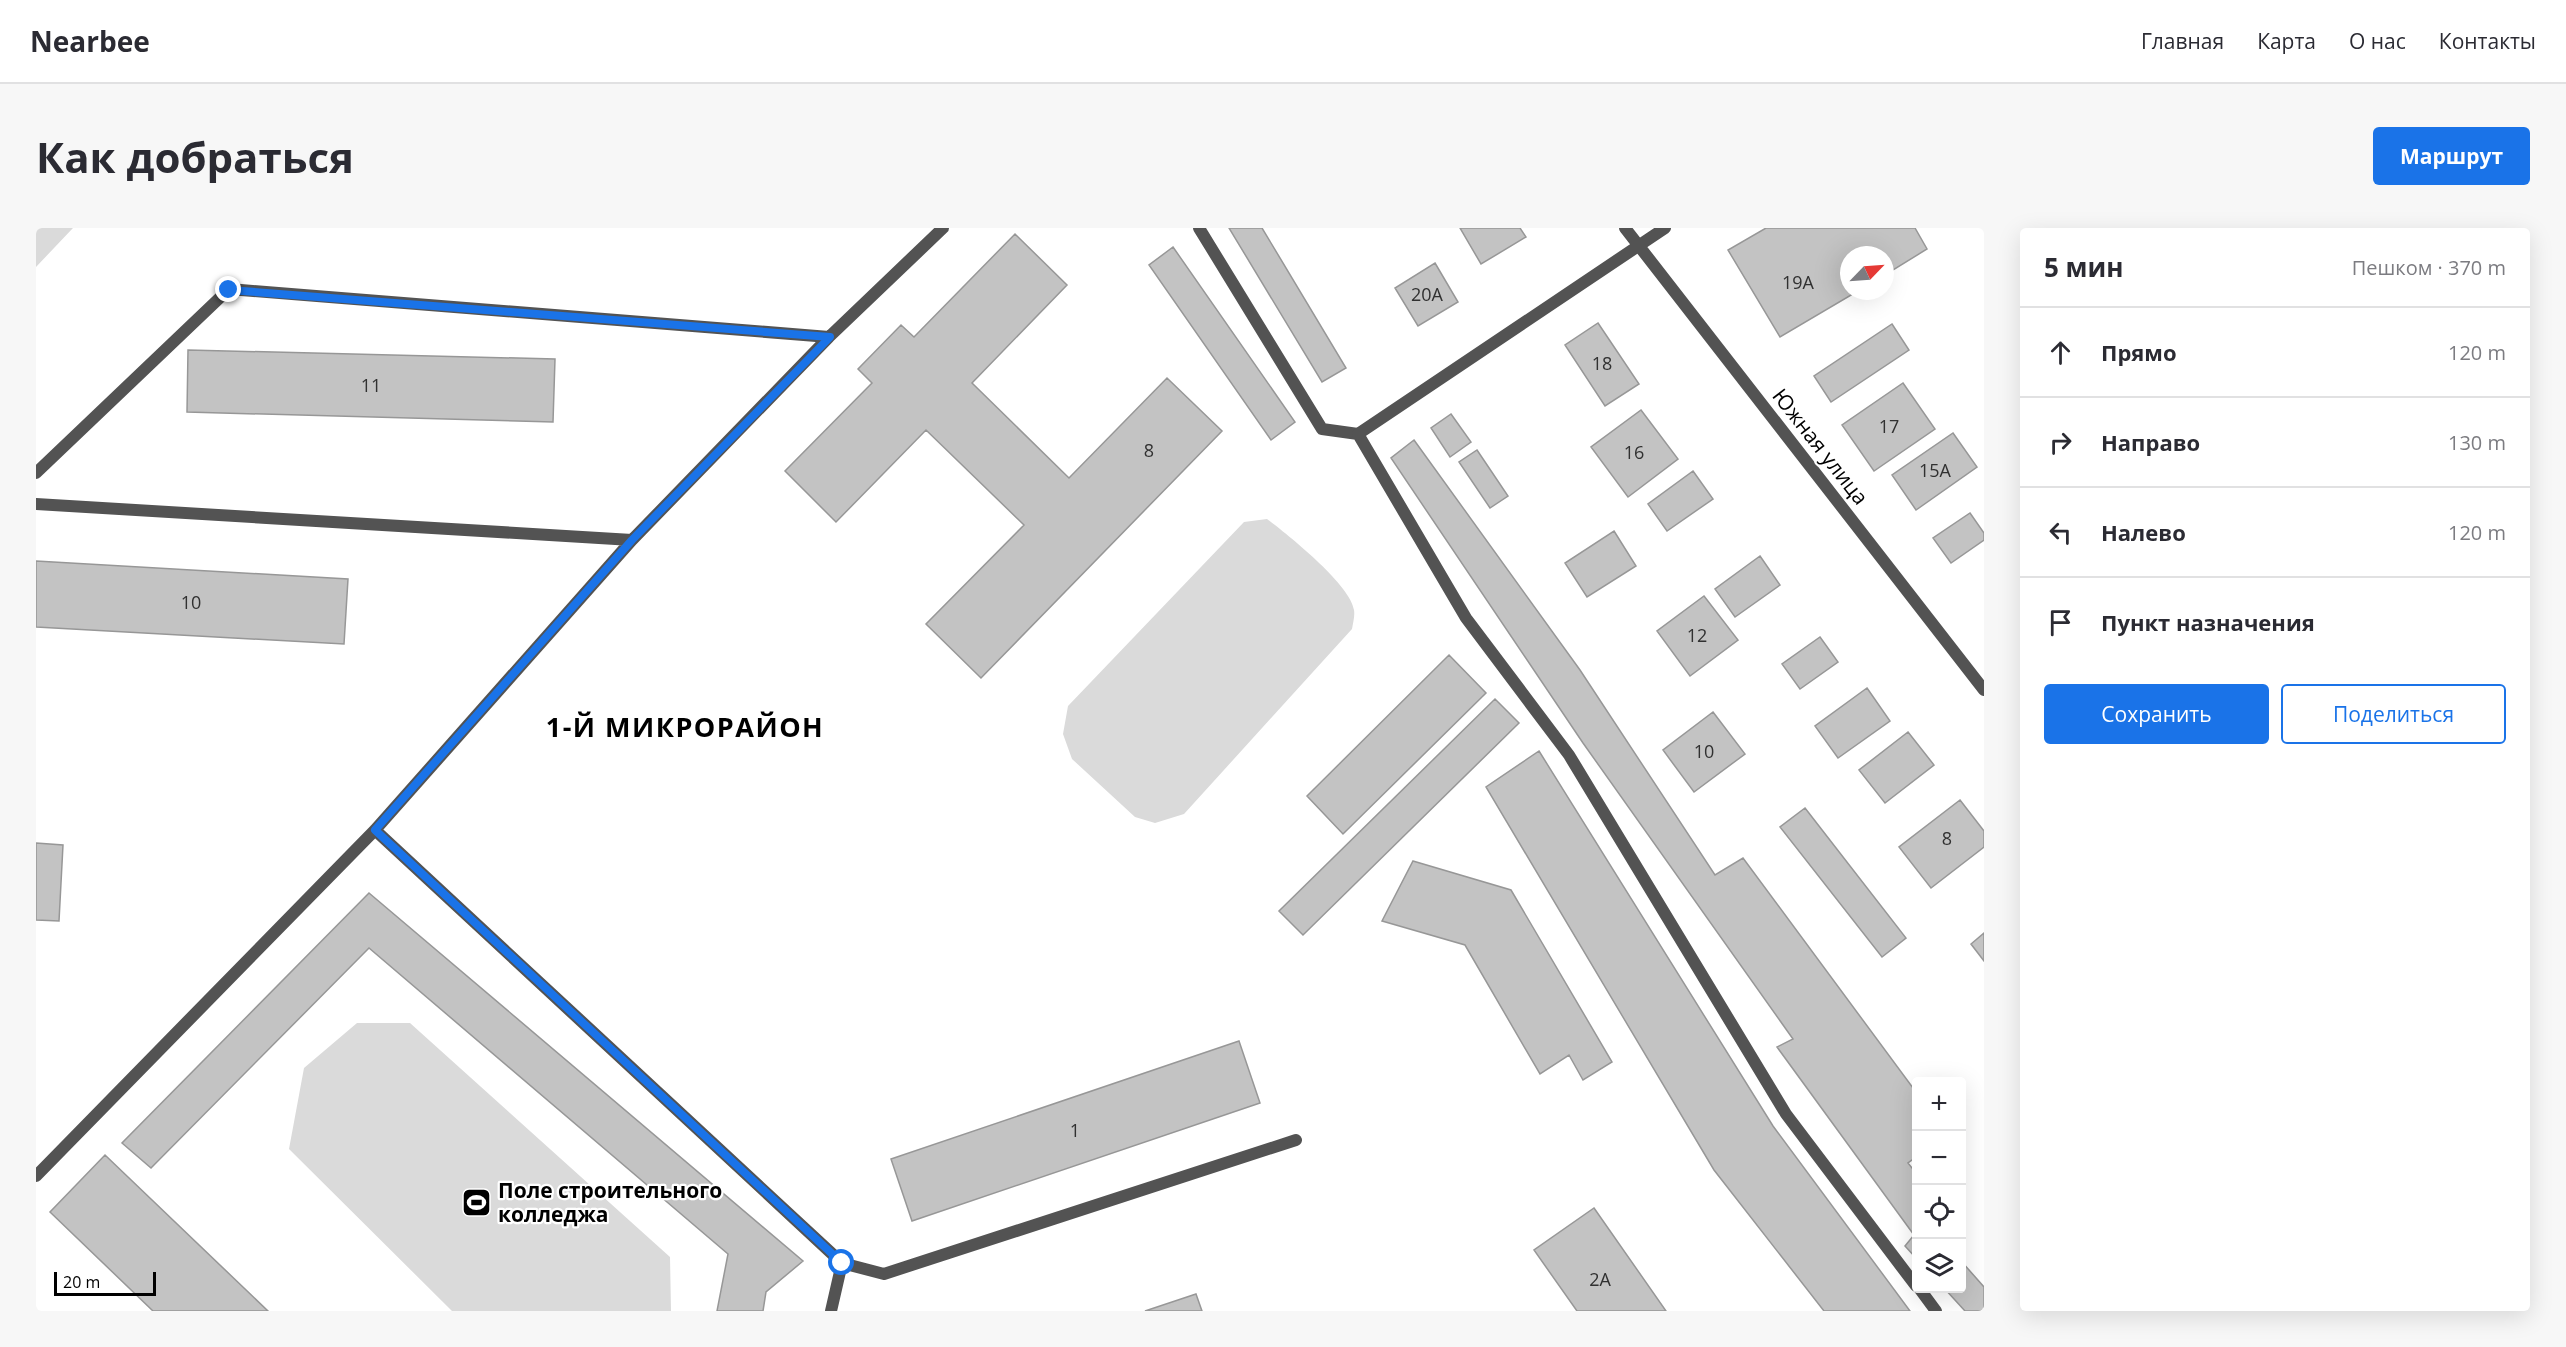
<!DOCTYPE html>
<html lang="ru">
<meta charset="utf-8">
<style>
:root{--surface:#fff;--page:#f7f7f7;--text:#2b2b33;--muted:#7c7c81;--line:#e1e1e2;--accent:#1a73e8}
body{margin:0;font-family:"Open Sans",sans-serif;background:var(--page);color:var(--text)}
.controls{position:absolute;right:18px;bottom:18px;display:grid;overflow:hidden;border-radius:6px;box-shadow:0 6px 24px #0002}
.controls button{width:54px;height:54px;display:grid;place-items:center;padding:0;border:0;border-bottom:2px solid var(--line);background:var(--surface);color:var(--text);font:30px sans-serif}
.compass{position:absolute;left:1804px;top:18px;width:54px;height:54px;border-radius:50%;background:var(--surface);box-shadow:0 6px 24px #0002;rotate:65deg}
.scale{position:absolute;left:18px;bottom:15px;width:102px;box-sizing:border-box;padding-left:6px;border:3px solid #000;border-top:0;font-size:16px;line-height:21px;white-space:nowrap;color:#000;-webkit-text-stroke:4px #fff;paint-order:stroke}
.stop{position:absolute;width:18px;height:18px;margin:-14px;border:4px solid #1a73e8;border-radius:50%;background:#fff}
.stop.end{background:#1a73e8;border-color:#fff;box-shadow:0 2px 6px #0008}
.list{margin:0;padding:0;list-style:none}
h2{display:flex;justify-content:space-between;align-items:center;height:78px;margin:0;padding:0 24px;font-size:26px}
h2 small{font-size:20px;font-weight:400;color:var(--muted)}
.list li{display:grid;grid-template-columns:39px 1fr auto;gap:18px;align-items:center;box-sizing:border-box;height:90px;padding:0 24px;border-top:2px solid var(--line)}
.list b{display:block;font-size:22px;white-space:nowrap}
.list em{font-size:20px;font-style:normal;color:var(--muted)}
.actions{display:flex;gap:12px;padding:18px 24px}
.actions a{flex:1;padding:14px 0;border:2px solid var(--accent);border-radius:6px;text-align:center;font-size:21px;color:var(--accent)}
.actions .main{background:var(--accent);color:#fff}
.icon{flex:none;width:33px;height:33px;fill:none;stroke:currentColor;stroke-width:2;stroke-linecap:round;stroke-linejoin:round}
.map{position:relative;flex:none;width:1948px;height:1083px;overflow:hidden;border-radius:6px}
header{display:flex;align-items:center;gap:36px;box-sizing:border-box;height:84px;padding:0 30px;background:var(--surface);border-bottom:2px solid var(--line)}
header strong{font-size:28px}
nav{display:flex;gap:33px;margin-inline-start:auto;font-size:21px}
.intro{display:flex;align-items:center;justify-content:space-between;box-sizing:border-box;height:144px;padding:0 36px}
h1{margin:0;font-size:42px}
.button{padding:15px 27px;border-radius:6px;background:var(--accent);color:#fff;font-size:21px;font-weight:700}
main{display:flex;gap:36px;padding:0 36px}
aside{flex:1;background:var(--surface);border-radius:6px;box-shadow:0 6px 24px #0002}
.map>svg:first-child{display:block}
</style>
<header>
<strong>Nearbee</strong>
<nav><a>Главная</a><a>Карта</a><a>О нас</a><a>Контакты</a></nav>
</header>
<div class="intro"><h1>Как добраться</h1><a class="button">Маршрут</a></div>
<main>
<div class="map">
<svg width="1948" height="1083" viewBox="0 0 1948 1083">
<rect width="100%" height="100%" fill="#fff"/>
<!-- green -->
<path fill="#dadada" d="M0 0H37L0 39Z
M1231 291C1251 306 1315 357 1318 382 1319 388 1317 395 1316 401L1148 586 1119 595 1099 589 1036 531 1027 506 1032 478 1208 294Z
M321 795H374L634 1029 635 1083H416L253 921 268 840Z"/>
<!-- building -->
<path fill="#c3c3c3" stroke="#979797" stroke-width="1.5" d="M1193 0H1226L1310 140 1286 154Z
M1424 0H1484L1490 9 1445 36Z
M1730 0H1879L1891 21 1849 47V27H1813V63H1822L1744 109 1692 22Z
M979 6 1031 57 936 155 1033 250 1131 150 1186 203 945 450 890 396 988 297 890 202 800 294 749 243 836 155 822 141 865 97 878 109Z
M1137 19 1259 194 1235 212 1113 37Z
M1399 35 1422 74 1382 98 1359 60Z
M1562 95 1603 156 1569 178 1529 117Z
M1856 96 1873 122 1795 174 1778 148Z
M152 122 519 131 517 194 151 184Z
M1867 155 1899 201 1838 243 1806 197Z
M1605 182 1642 231 1592 269 1555 219Z
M1415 186 1435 214 1414 229 1395 200Z
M1917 205 1941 239 1880 282 1856 247Z
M1378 212 1544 442 1679 647 1707 630 1880 864V929L1872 935 1880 945V1030L1869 1018 1878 1007 1741 819 1757 811 1547 515 1355 230Z
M1441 222 1472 268 1454 280 1423 234Z
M1657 243 1677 271 1631 303 1612 276Z
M1934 285 1948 305V312L1915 335 1897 310Z
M1578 303 1600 338 1551 369 1529 335Z
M1724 328 1744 357 1699 389 1679 361Z
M0 333 312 351 308 416 0 399Z
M1668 368 1702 412 1654 448 1621 403Z
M1784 409 1802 434 1764 461 1746 436Z
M1413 427 1450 465 1307 606 1271 568Z
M1831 460 1854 493 1802 530 1779 498Z
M1459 471 1483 495 1267 707 1243 683Z
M1677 484 1709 526 1658 564 1627 522Z
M1872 504 1898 537 1849 575 1823 542Z
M1503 523 1737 898 1874 1083H1788L1678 942 1450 559Z
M1924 572 1948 603V619L1895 660 1863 619Z
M1769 580 1870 710 1846 729 1744 599Z
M0 615 27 617 23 693 0 692Z
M1377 633 1475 662 1576 834 1547 852 1533 827 1504 846 1429 717 1346 693Z
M333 665 767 1033 730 1064 727 1083H681L692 1026 333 720 115 940 86 915Z
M1948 705V733L1935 716Z
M1203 813 1224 875 876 993 855 931Z
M69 927 232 1083H117L14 984Z
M1558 980 1630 1083H1541L1498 1022Z
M1926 1034 1948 1059V1083H1929L1908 1060H1926Z
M1160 1066 1166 1083H1109Z"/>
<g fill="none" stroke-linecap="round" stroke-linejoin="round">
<!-- lane -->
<path stroke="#535353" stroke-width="12" d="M1163 0 1286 201 1322 206 1430 390 1533 527 1750 886 1880 1058
M0 245 193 61 793 109
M0 276 596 312
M339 602 806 1035 848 1046 1260 912
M0 948 339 602 596 312 793 109 907 0
M1883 1060 1900 1083
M795 1083 806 1035"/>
<!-- street -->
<path stroke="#535353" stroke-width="12" d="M1589 0 1948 462
M1322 206 1629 0"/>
</g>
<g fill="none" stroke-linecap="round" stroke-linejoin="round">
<!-- route -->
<path stroke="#1a73e8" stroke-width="8" d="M193 62 794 109 596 312 339 602 806 1035"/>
</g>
<!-- icons -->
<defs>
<symbol id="stadium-square" viewBox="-11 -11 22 22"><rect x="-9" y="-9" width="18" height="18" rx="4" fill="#000" stroke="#fff"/><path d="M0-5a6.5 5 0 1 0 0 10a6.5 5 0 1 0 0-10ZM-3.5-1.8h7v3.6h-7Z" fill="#fff"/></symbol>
</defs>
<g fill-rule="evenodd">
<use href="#stadium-square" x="424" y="958" width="33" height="33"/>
</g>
<g text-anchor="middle" stroke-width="4.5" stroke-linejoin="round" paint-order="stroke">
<!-- number labels -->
<g font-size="18" fill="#313131">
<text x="1762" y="61">19А</text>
<text x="1391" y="73">20А</text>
<text x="1566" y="142">18</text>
<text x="335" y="164">11</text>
<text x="1853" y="205">17</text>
<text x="1113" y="229">8</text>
<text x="1598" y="231">16</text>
<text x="1899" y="249">15А</text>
<text x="155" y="381">10</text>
<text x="1661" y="414">12</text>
<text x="1668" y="530">10</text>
<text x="1911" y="617">8</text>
<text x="1039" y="909">1</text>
<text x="1564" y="1058">2А</text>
</g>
<!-- street labels -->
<g font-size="21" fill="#000" stroke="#fff">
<text transform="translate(1784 219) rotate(52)" y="7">Южная улица</text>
</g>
<!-- poi labels -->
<g font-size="21" font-weight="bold" fill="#000" stroke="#fff" text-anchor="start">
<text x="462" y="970">Поле строительного<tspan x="462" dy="24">колледжа</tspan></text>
</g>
<!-- district labels -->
<g font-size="27" font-weight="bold" letter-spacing="1.5" fill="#000" stroke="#fff">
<text x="649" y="509">1-Й МИКРОРАЙОН</text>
</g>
</g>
</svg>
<div class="controls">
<button>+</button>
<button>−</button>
<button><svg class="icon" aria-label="locate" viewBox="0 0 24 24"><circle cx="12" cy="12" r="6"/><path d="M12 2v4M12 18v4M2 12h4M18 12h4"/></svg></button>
<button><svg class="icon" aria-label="layers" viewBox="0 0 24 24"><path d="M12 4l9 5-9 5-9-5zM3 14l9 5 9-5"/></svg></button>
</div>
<svg class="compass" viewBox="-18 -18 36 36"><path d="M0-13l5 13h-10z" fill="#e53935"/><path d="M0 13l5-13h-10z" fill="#7c7c81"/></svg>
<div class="scale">20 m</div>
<div class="stop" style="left:806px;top:1035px"></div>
<div class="stop end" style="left:193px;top:62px"></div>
</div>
<aside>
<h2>5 мин<small>Пешком · 370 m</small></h2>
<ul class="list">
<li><svg class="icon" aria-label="ahead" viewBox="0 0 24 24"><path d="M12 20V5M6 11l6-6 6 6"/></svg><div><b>Прямо</b></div><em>120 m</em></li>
<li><svg class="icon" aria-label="right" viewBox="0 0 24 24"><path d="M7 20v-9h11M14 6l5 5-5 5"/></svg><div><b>Направо</b></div><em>130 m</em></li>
<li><svg class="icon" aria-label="left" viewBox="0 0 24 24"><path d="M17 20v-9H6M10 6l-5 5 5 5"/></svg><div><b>Налево</b></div><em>120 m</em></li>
<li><svg class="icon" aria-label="arrive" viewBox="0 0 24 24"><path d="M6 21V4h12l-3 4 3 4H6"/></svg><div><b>Пункт назначения</b></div></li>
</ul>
<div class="actions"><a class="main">Сохранить</a><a>Поделиться</a></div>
</aside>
</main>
